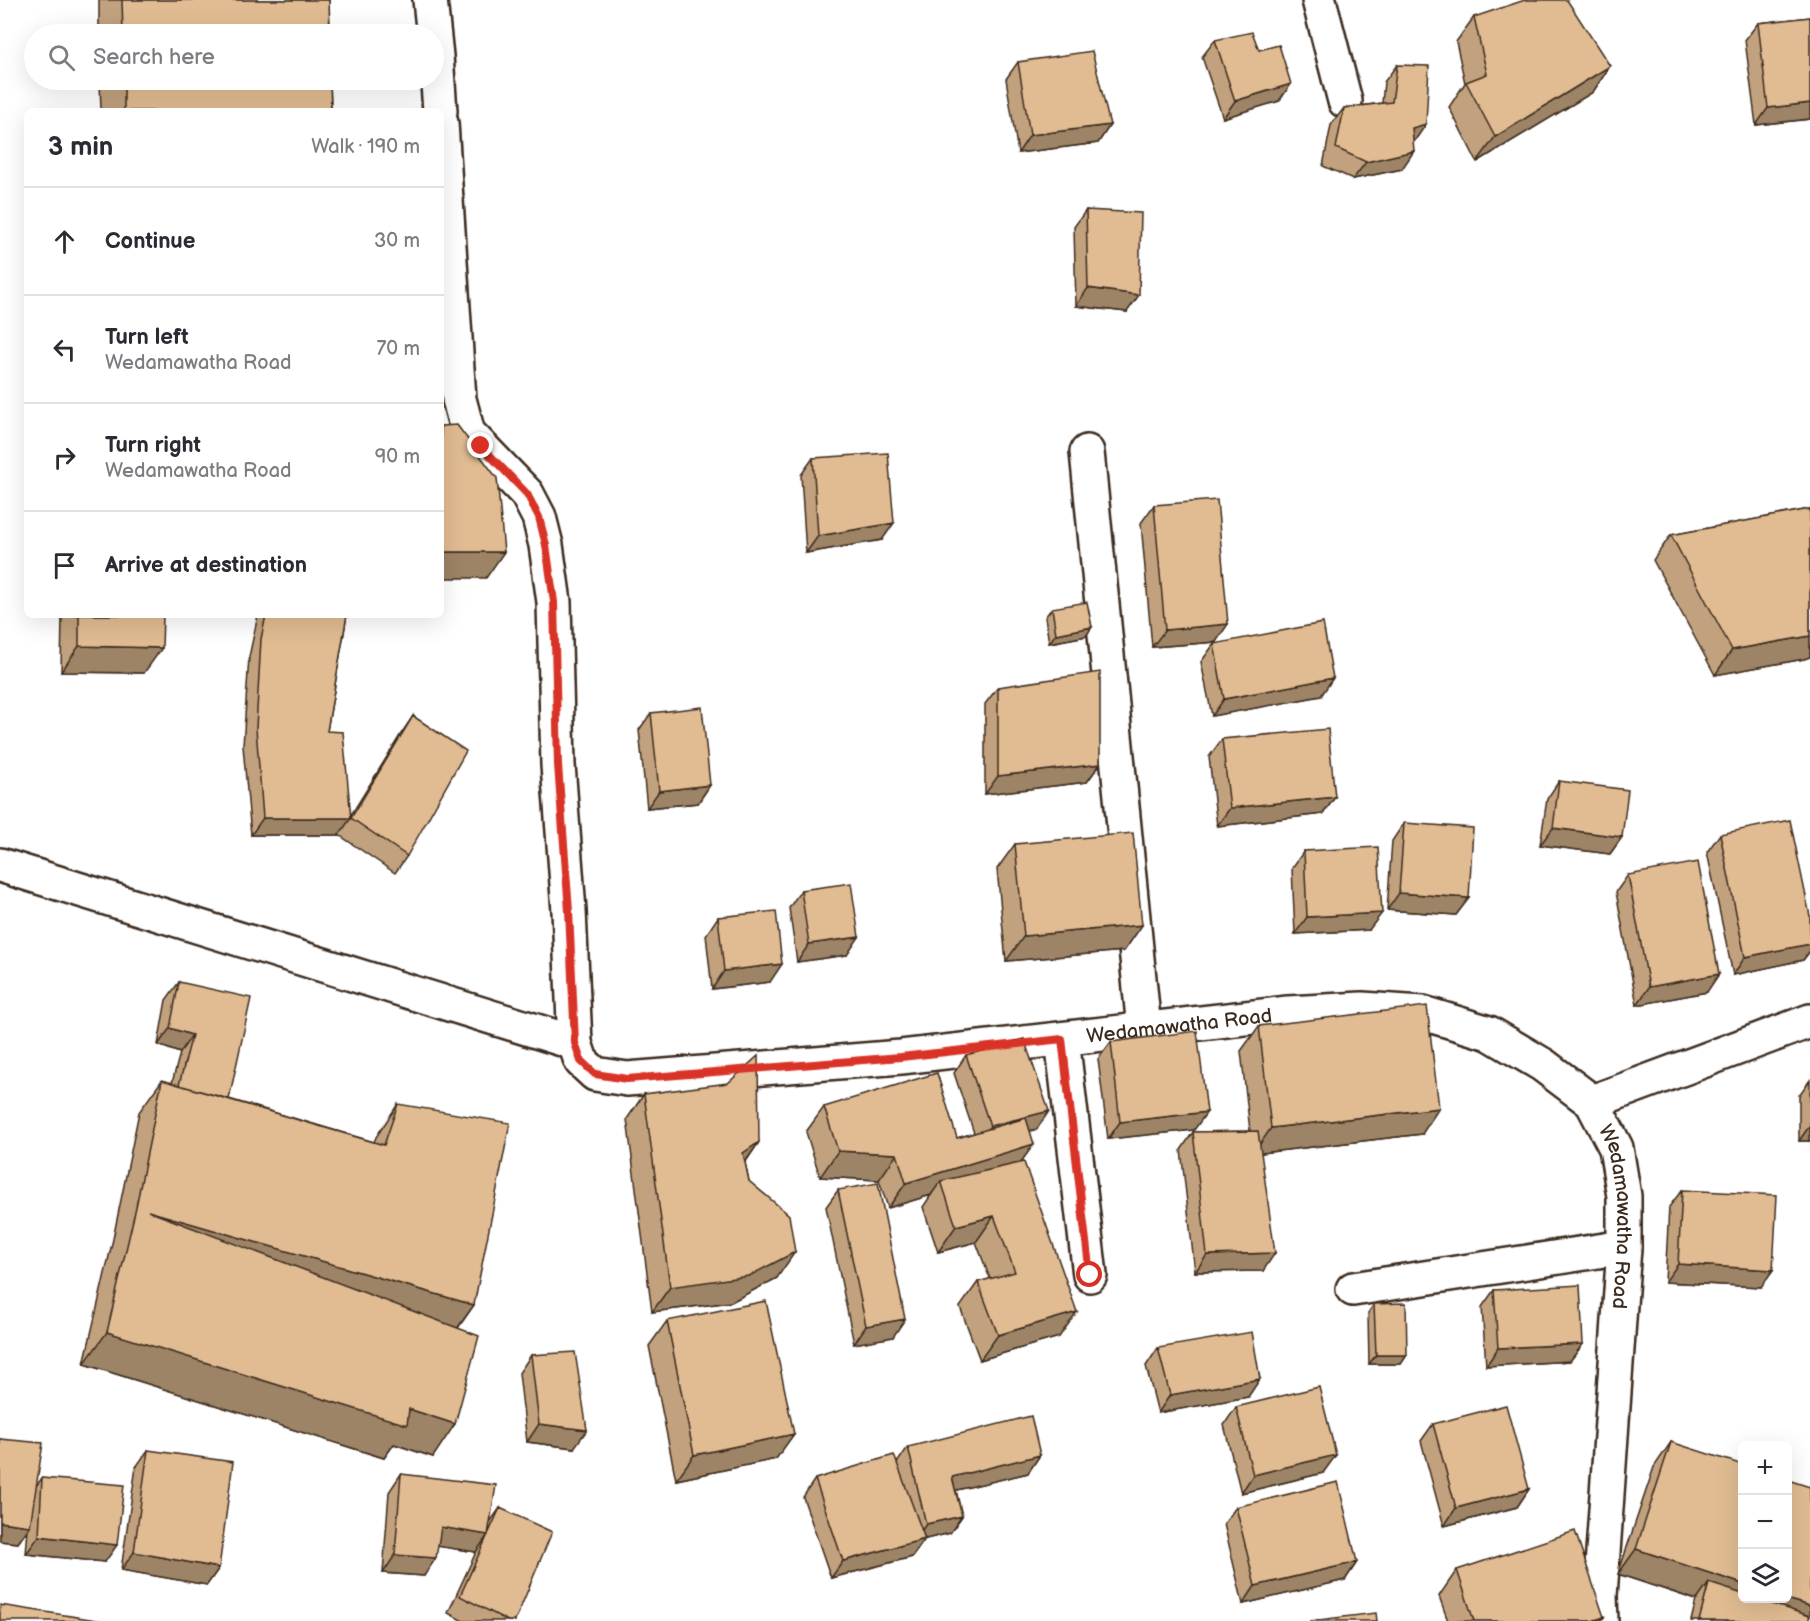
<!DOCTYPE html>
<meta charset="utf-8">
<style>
:root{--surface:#fff;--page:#f2f2f3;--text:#2b2b33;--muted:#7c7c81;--line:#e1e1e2}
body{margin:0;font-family:"Balsamiq Sans",sans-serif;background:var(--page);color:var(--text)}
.controls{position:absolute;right:18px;bottom:18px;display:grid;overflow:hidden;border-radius:9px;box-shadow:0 6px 24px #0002}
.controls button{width:54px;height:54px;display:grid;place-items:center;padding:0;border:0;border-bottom:2px solid var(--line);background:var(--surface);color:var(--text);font:30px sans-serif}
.stop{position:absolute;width:18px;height:18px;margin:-14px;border:4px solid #d93025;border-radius:50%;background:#fff}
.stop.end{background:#d93025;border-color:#fff;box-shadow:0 2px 6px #0008}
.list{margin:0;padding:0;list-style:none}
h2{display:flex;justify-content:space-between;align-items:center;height:78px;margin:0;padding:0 24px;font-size:26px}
h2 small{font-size:20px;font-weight:400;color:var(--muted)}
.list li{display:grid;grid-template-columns:39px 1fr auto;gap:18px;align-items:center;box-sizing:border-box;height:108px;padding:0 24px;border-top:2px solid var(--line)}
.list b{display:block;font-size:22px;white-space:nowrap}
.list p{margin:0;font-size:20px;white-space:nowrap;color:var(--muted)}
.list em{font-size:20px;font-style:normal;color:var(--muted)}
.icon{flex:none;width:33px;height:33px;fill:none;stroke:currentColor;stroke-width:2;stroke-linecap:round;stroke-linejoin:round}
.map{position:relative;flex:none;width:1810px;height:1621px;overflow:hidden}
.search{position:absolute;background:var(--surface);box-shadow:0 6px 24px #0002;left:24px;top:24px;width:420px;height:66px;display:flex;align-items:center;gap:15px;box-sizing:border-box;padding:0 21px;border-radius:33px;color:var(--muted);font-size:22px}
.panel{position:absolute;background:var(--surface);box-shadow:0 6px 24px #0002;left:24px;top:108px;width:420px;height:510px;border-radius:9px}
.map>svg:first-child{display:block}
</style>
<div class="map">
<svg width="1810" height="1621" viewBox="0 0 1810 1621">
<rect width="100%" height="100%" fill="#fff"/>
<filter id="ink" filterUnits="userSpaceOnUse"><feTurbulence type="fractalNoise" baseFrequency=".0167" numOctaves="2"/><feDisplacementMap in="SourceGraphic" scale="12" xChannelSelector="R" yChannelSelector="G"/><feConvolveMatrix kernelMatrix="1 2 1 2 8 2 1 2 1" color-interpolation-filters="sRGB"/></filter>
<g filter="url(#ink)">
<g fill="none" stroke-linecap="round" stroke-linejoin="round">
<defs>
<g id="street">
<path d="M430 0 436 56 440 111"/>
<path d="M1319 0 1345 101"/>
<path id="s1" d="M441 123 459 399 468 433 527 494 539 517 546 545 554 602 558 765 569 911 575 1043 581 1061 595 1074 627 1079 901 1057 1288 1013 1362 1009 1423 1013 1489 1033 1543 1065 1592 1102 1616 1148 1624 1196V1247L1600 1596 1601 1621"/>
<path d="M1087 452 1144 1029"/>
<path d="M0 865 575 1043"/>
<path d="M1062 1039 1090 1275"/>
<path d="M1592 1102 1810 1021"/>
<path d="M1353 1289 1624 1247"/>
</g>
</defs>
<!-- street casing -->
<use href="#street" stroke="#3b2a1e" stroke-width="38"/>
<!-- street -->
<use href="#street" stroke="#fff" stroke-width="33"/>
</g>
<!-- wall -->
<path fill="#c2a27e" stroke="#3b2a1e" stroke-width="1.5" d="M99 0H329L330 34H99Z
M1474 17 1610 66 1593 92 1477 162 1449 107 1465 83 1456 42Z
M1810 17V119L1756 125 1745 40 1758 23Z
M1215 40 1259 50 1291 84 1279 101 1223 118 1202 57Z
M1018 62 1110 125 1098 143 1018 153 1006 79Z
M1397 65 1426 124 1413 142 1402 169 1353 179 1323 166 1331 125 1344 108 1382 103 1384 82Z
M100 80H330L331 111H101Z
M1086 210 1127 312 1076 306 1074 227Z
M813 458 882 540 806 553 801 475Z
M1154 505 1216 642 1152 647 1141 523Z
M1810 509V657L1804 659 1715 675 1653 560 1671 535Z
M1052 608 1086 636 1049 643 1045 617Z
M62 615H163L144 673 61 672Z
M258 615H347L327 731 351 815 401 734 413 716 407 856 395 873 339 835H251L243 746 249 657Z
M1214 644 1321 696 1212 716 1201 662Z
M998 687 1100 764 1087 782 985 794V704Z
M651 713 710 785 698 803 647 808 639 730Z
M1222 739 1335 797 1323 814 1217 826 1209 757Z
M1559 781 1622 837 1610 854 1540 845 1547 799Z
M1404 823 1469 898 1456 915 1387 910 1392 841Z
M1720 834 1810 916V951L1803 960 1733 975 1707 852Z
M1015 844 1142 925 1124 951 1006 961 997 869Z
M1304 851 1369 930 1295 934 1292 868Z
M1628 875 1707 992 1637 1005 1616 892Z
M801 890 847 955 797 962 789 908Z
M718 917 770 982 712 989 706 935Z
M179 982 229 1099 374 1142 376 1137 398 1104 474 1305 458 1328 433 1457 394 1444 384 1458 84 1364 113 1239 139 1112 162 1080 172 1083 180 1053 158 1045 166 1000Z
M1259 1026 1422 1134 1261 1153 1263 1271 1195 1272 1181 1150 1193 1132 1250 1131 1241 1051Z
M1111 1042 1194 1130 1108 1139 1098 1059Z
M966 1055 1037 1129 1030 1131 1021 1163 1059 1337 980 1360 960 1307 978 1282 990 1279 976 1242 938 1252 923 1207 931 1195 888 1208 879 1180 820 1177 806 1132 824 1107 957 1138 974 1133 954 1073Z
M1810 1080V1141H1799V1095Z
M644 1094 759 1142 745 1163 749 1181 777 1278 731 1302 652 1312 627 1119Z
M838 1190 893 1337 854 1344 826 1207Z
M1682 1190 1761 1287 1665 1282 1669 1207Z
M1494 1290 1583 1344 1570 1361 1486 1366 1482 1307Z
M1374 1304 1407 1355 1401 1364H1369L1368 1313Z
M667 1321 776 1459 676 1480 649 1346Z
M1158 1348 1248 1397 1158 1413 1146 1366Z
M531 1355 574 1448 527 1442 519 1373Z
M1236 1407 1323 1473 1241 1493 1224 1425Z
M1433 1424 1529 1489 1517 1507 1444 1526 1421 1441Z
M0 1439 36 1486 42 1478 105 1562 26 1554 28 1529 18 1543 0 1541Z
M1671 1442 1808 1621H1691L1696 1600 1618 1574 1654 1467Z
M908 1447 1040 1455 1028 1473 956 1490 962 1516 950 1533 925 1539 912 1557 831 1578 803 1497 815 1479 897 1463Z
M148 1450 219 1568 207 1585 121 1570 136 1467Z
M401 1474 490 1522 500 1508 515 1621H463L448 1613 476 1552 438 1546 424 1576 383 1573 389 1492Z
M1236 1507 1357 1562 1345 1580 1243 1604 1224 1524Z
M1457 1570 1604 1617 1601 1621H1448L1439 1596Z"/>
<!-- shaded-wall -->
<path fill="#9e8466" stroke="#3b2a1e" stroke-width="1.5" d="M1610 66 1593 92 1477 162 1495 137Z
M1291 84 1279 101 1223 118 1235 101Z
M1810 103V119L1756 125 1768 108Z
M1426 124 1414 142 1399 145 1412 128Z
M1110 125 1098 143 1018 153 1030 135Z
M1414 151 1402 169 1353 179 1366 162Z
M1088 288 1139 295 1127 312 1076 306Z
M894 523 882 540 806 553 818 536Z
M441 552H504L486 578H441Z
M1228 624 1216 642 1152 647 1165 630Z
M1092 627 1086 636 1049 643 1056 634Z
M1810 636V657L1804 659 1715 675 1732 650Z
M79 646 162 648 144 673 61 672Z
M1333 678 1321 696 1212 716 1224 699Z
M1100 764 1087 782 985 794 998 776Z
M710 785 698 803 647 808 659 791Z
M1335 797 1323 814 1217 826 1230 808Z
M263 818H351L339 835H251Z
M1553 828 1622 837 1610 854 1540 845Z
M1399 893 1469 898 1456 915 1387 910Z
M1382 913 1369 930 1295 934 1307 917Z
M1142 925 1124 951 1006 961 1024 936Z
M859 937 847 955 797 962 809 944Z
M1810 944V951L1803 960 1733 975 1745 957Z
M782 964 770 982 712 989 724 971Z
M1719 974 1707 992 1637 1005 1649 987Z
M170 1028 192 1035 180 1053 158 1045Z
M1439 1108 1422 1134 1253 1154 1271 1128Z
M1049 1111 1037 1129 977 1143 990 1126Z
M1207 1112 1194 1130 1108 1139 1120 1122Z
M1810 1125V1141H1799Z
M759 1142 741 1168 743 1153Z
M1034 1144 1016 1169 941 1181 931 1195 888 1208 906 1183Z
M838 1151 897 1154 879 1180 820 1177Z
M148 1211 474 1305 451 1337Z
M994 1216 976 1242 938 1252 956 1226Z
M795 1252 777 1278 731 1302 652 1312 670 1287Z
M1275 1253 1263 1271 1195 1272 1207 1255Z
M1678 1264 1773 1270 1761 1287 1665 1282Z
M1077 1312 1059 1337 980 1360 998 1335Z
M905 1319 893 1337 854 1344 866 1326Z
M107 1332 409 1409 455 1424 433 1457 394 1444 384 1458 84 1364Z
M1583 1344 1570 1361 1486 1366 1498 1348Z
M1376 1355H1407L1401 1364H1369Z
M1260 1379 1248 1397 1158 1413 1170 1395Z
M539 1424 587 1430 574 1448 527 1442Z
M794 1434 776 1459 676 1480 694 1455Z
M1040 1455 1028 1473 940 1494 952 1477Z
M1336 1455 1323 1473 1241 1493 1253 1475Z
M1529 1489 1517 1507 1444 1526 1456 1508Z
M962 1516 950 1533 914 1542 926 1524Z
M0 1522 30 1526 18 1543 0 1541Z
M441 1527 488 1535 476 1552 429 1545Z
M39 1536 117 1545 105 1562 26 1554Z
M925 1539 912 1557 831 1578 843 1561Z
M1636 1549 1743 1584V1599H1786L1810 1606V1616L1807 1621H1759L1704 1603 1709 1583 1697 1600 1618 1574Z
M134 1552 219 1568 207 1585 121 1570Z
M395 1555 436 1558 424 1576 383 1573Z
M1357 1562 1345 1580 1243 1604 1255 1586Z
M1604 1617 1601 1621H1592Z"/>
<!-- building -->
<path fill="#e1bc92" stroke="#3b2a1e" stroke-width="1.5" d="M122 0H329L330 34H123Z
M1525 0H1567L1610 66 1495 137 1466 82 1487 74 1474 17Z
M1810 17V103L1768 108 1758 23Z
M1252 32 1259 50 1279 45 1291 84 1235 101 1215 40Z
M1092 51 1110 125 1030 135 1018 62Z
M1397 65 1429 66 1426 124 1412 128 1414 151 1366 162 1336 148 1344 108 1392 102Z
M124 80H330L331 111H124Z
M1086 210 1141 213 1139 295 1088 288Z
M457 425 497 478 504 552H441V426Z
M888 453 894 523 818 536 813 458Z
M1217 500 1228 624 1165 630 1154 505Z
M1810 509V636L1732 650 1671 535Z
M1087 602 1092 627 1056 634 1052 608Z
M79 615H163L162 648 79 646Z
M266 615H347L327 731 343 732 351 818H263L256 728 261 639Z
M1323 623 1333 678 1224 699 1214 644Z
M1100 672V764L998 776V687Z
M702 707 710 785 659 791 651 713Z
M413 716 466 751 407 856 351 818Z
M1328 729 1335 797 1230 808 1222 739Z
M1559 781 1628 790 1622 837 1553 828Z
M1790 820 1810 916V944L1745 957 1720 834Z
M1404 823 1473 828 1469 898 1399 893Z
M1133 833 1142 925 1024 936 1015 844Z
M1378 847 1382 913 1307 917 1304 851Z
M1698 862 1719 974 1649 987 1628 875Z
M851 883 859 937 809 944 801 890Z
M776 911 782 964 724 971 718 917Z
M179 982 251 998 229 1099 179 1085 192 1035 170 1028Z
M1427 1006 1439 1108 1271 1128 1259 1026Z
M1197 1031 1207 1112 1120 1122 1111 1042Z
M1024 1039 1049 1111 990 1126 966 1055Z
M758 1056 759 1142 743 1153 749 1181 789 1215 795 1252 749 1276 670 1287 644 1094 728 1083Z
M937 1073 957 1138 1026 1118 1034 1144 906 1183 897 1154 838 1151 824 1107Z
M162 1080 384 1145 398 1104 510 1123 474 1305 148 1211 479 1336 455 1424 409 1409 407 1425 107 1332 136 1207Z
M1258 1131 1275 1253 1207 1255 1193 1132Z
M1024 1162 1077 1312 998 1335 978 1282 1015 1272 994 1216 956 1226 941 1181Z
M878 1183 905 1319 866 1326 838 1190Z
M1682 1190 1777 1195 1773 1270 1678 1264Z
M1580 1285 1583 1344 1498 1348 1494 1290Z
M766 1301 794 1434 694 1455 667 1321Z
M1406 1303 1407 1355H1376L1374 1304Z
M1252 1332 1260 1379 1170 1395 1158 1348Z
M575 1352 587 1430 539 1424 531 1355Z
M1319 1387 1336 1455 1253 1475 1236 1407Z
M1506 1405 1529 1489 1456 1508 1433 1424Z
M1031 1416 1040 1455 952 1477 962 1516 926 1524 908 1447Z
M0 1439 43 1443 30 1526 0 1522Z
M1671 1442 1743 1465V1584L1636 1549Z
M148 1450 233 1462 219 1568 134 1552Z
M894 1455 925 1539 843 1561 815 1479Z
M401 1474 496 1485 488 1535 441 1527 436 1558 395 1555Z
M42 1478 124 1485 117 1545 39 1536Z
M1788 1480 1810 1487V1606L1786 1599H1788Z
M1338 1482 1357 1562 1255 1586 1236 1507Z
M500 1508 552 1532 515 1621H508L460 1596Z
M1575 1531 1604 1617 1592 1621H1474L1457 1570Z
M1709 1583 1743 1594V1599H1756L1810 1616 1808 1621H1699Z
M0 1605 103 1621H0Z
M1376 1613 1377 1621H1310Z"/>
</g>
<g fill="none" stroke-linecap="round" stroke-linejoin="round" filter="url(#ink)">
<!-- route -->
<path stroke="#d93025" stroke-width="8" d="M481 446 527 494 539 517 546 545 554 602 558 765 569 911 575 1043 581 1061 595 1074 627 1079 901 1057 1062 1039 1090 1275"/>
</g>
<g text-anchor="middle" stroke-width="5" stroke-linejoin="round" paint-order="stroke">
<!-- street labels -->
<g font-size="20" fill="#3b2a1e" stroke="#fff">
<text dy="7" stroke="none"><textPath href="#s1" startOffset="1576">Wedamawatha Road</textPath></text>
<text dy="7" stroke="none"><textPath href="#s1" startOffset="2134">Wedamawatha Road</textPath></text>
</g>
</g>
</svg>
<div class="controls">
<button>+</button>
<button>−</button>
<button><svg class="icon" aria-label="layers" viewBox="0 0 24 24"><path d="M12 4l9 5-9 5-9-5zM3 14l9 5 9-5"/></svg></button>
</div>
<div class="stop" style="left:1090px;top:1275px"></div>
<div class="stop end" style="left:481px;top:446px"></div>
<div class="search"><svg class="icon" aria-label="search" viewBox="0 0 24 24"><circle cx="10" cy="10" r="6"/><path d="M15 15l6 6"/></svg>Search here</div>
<section class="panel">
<h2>3 min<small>Walk · 190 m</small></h2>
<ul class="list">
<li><svg class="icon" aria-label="ahead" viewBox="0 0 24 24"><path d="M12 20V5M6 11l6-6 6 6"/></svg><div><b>Continue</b></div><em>30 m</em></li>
<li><svg class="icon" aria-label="left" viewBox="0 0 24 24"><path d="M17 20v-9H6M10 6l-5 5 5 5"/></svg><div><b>Turn left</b><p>Wedamawatha Road</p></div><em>70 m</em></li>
<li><svg class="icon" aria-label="right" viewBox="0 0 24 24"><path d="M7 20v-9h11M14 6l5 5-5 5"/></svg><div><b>Turn right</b><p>Wedamawatha Road</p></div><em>90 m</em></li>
<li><svg class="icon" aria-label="arrive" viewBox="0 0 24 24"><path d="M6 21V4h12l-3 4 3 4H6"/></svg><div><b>Arrive at destination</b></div></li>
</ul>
</section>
</div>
